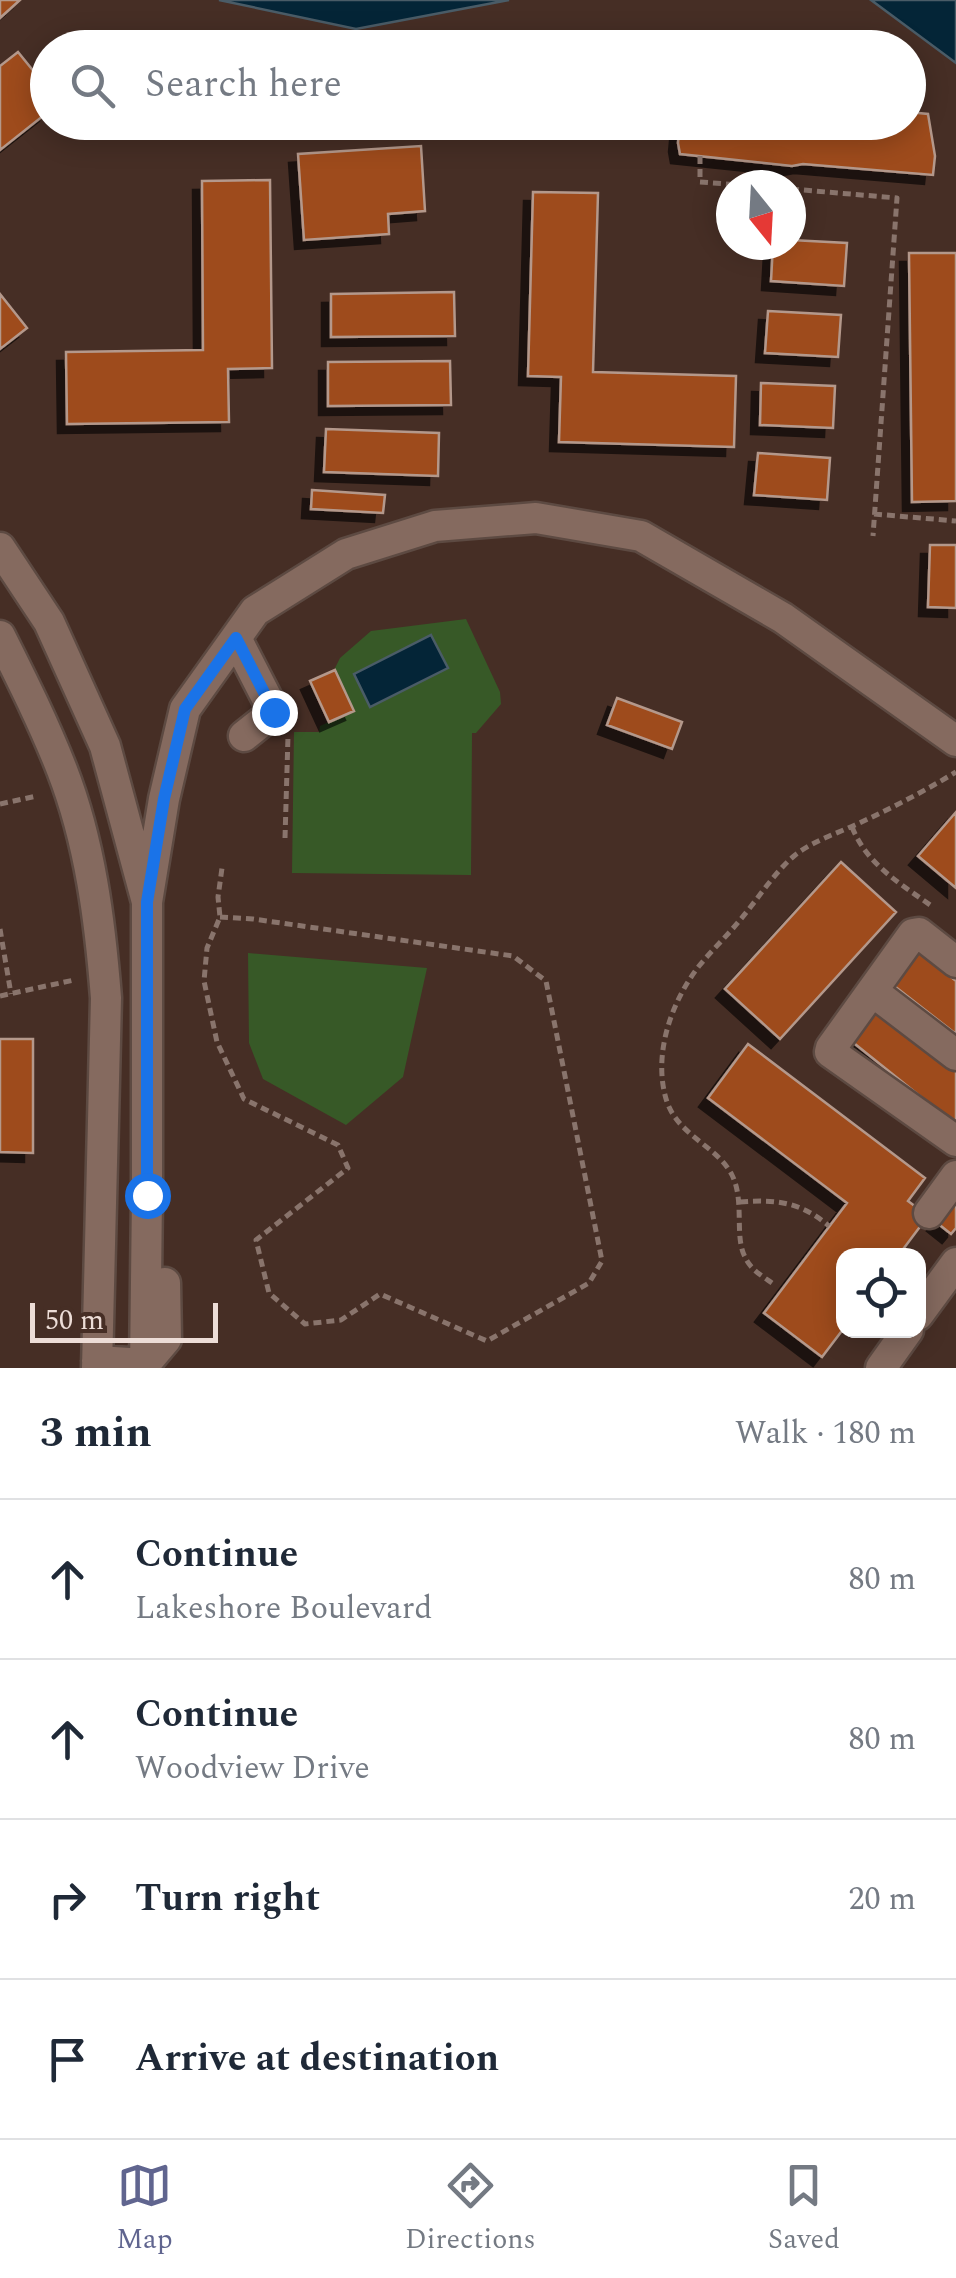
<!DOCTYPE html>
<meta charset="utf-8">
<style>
:root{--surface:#fff;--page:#f6f6f7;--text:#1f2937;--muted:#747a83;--line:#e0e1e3;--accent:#60658f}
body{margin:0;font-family:Spectral,serif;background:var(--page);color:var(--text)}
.controls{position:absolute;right:30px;bottom:30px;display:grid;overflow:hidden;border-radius:20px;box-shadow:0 5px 25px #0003}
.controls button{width:90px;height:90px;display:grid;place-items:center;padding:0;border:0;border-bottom:2px solid var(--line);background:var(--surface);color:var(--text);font:50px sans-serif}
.compass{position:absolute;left:716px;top:170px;width:90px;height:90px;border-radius:50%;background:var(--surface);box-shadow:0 5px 25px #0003;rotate:162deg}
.scale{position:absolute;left:30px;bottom:25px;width:188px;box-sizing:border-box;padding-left:10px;border:5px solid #edddd7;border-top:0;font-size:28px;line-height:35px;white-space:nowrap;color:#edddd7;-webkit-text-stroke:8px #462e25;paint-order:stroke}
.stop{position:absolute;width:30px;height:30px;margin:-22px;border:8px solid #1a73e8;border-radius:50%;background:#fff}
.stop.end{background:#1a73e8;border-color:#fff;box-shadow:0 2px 10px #0008}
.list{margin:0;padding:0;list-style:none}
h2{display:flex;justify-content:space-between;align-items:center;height:130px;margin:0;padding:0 40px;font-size:42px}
h2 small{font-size:32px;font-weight:400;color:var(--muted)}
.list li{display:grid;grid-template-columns:65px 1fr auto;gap:30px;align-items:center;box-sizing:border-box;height:160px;padding:0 40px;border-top:2px solid var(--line)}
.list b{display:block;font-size:38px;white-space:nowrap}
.list p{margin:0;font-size:32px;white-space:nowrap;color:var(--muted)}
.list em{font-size:32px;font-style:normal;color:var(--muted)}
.icon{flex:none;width:55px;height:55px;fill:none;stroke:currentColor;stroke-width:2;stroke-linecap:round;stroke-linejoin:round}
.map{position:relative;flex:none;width:956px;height:1368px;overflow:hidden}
.search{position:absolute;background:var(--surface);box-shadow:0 5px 25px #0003;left:30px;right:30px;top:30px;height:110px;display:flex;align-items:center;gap:25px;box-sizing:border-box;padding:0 35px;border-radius:55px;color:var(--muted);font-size:38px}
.sheet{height:770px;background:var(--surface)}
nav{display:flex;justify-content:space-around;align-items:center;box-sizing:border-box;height:140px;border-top:2px solid var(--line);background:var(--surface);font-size:28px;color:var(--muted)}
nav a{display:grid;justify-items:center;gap:5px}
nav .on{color:var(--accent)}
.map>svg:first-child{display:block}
</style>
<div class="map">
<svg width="956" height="1368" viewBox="0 0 956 1368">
<defs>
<filter id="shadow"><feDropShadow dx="-9" dy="9" stdDeviation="0" flood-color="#0009"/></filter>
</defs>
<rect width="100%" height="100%" fill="#462e25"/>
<!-- green -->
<path fill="#375927" d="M466 619 500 692 501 704 476 733H472L471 875 292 873 294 732H319L320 726 329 722 310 681 334 670 340 658 371 631Z
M248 953 427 968 403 1077 346 1125 263 1079 249 1043Z"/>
<!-- water -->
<path fill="#042537" stroke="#4a5c67" stroke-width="2.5" d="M219 0H509L356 29Z
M871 0H956V63Z
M431 635 448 668 370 707 354 674Z"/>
<!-- building -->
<path fill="#9e4b1a" stroke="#b4988b" stroke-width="2.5" filter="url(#shadow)" d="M0 0H20L0 18Z
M18 52 48 89V112L0 150V66Z
M908 112 928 114 935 156 933 175 803 164 792 166 680 154 678 143 680 122H908Z
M421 146 425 211 388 214 389 234 304 240 298 154Z
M270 180 272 368 228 369 229 422 67 424 66 352 203 350 202 181Z
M533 192 598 193 593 372 736 376 734 447 559 442 561 377 528 376Z
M791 240 847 243 844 286 771 281 773 245H791Z
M909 253H956V501L912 502Z
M454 292 455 336 331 337V294Z
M0 294 27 328 0 349Z
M768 311 841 315 838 357 765 353Z
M450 361 451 405 328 406V362Z
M761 383 835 386 833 428 760 425Z
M326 429 439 433 438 476 324 472Z
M758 453 830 458 827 500 754 495Z
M312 490 385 495 383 513 311 509Z
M930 545H956V608L928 607Z
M335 670 354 711 329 722 310 681Z
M617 698 682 722 672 749 607 725Z
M956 812V888L918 856Z
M841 862 896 912 780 1039 725 989Z
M919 951 956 981V1034L893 985Z
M877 1006 956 1069V1125L850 1040Z
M0 1039H33V1153L0 1152Z
M748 1044 925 1178 908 1201 928 1216 898 1256H844V1328L822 1357 764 1313 847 1203 708 1098Z
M956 1198V1228L951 1234 936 1222Z"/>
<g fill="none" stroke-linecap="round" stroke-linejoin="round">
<defs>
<path id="minor" d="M0 548 49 622 105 746 147 902V1195L145 1368
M0 636C22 680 44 724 62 770 90 842 100 921 106 998L97 1368
M236 638 274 712 244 736
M147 902 164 799 185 709 255 611 346 554 435 526 536 518 641 536 783 618 956 741
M956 962 919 933 913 934 831 1048 830 1052 956 1141
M872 991 956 1055
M929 1213 956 1176
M918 1315 956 1263
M97 1361 145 1364 166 1339 165 1283
M881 1368 908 1330"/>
</defs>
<!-- minor casing -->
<use href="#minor" stroke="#5d4a42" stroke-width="35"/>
<!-- path -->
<path stroke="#89746c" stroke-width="5" stroke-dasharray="8 5" stroke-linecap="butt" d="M700 156V182L741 185
M791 189 897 198 873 536
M874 514 956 521
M0 804 37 796
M852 827C867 865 901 884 933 907
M285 838 288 736
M220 917 253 919 513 956 546 981 602 1261 589 1283 487 1341 380 1294 341 1320 305 1324 269 1293 256 1240 348 1168 338 1145 244 1099 217 1042 204 981 207 948 220 917 218 897 222 868
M0 929 11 994
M0 996 74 980
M740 1202C776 1199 801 1202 829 1226
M772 1283C762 1276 750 1269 745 1257 734 1236 745 1201 732 1175 717 1146 679 1136 667 1102 652 1056 671 1002 699 966 712 950 727 936 740 920 758 899 773 874 794 856 811 842 835 834 855 825 890 809 923 792 956 772"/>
<!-- minor -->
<use href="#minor" stroke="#856a5f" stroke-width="30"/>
</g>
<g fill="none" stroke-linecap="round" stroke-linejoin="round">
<!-- route -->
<path stroke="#1a73e8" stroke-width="12" d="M147 1195V902L164 799 185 709 236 638 274 712"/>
</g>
</svg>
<div class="controls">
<button><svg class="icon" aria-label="locate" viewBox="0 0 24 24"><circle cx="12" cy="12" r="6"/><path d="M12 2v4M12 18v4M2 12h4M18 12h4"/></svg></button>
</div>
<svg class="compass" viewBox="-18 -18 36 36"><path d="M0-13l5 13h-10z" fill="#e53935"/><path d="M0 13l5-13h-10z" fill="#747a83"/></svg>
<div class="scale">50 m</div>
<div class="stop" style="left:147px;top:1195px"></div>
<div class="stop end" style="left:274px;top:712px"></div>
<div class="search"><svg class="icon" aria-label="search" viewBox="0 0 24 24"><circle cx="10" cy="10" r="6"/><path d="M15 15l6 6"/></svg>Search here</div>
</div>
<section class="sheet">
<h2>3 min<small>Walk · 180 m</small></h2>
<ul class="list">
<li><svg class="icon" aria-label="ahead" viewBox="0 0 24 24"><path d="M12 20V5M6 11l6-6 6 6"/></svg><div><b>Continue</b><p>Lakeshore Boulevard</p></div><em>80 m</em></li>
<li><svg class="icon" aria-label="ahead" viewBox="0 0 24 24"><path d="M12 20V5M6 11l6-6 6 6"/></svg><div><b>Continue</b><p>Woodview Drive</p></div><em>80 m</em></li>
<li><svg class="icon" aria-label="right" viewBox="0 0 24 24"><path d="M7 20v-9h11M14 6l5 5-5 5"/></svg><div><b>Turn right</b></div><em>20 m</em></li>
<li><svg class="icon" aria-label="arrive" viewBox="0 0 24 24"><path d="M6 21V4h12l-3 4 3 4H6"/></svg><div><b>Arrive at destination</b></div></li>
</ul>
</section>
<nav>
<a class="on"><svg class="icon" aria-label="map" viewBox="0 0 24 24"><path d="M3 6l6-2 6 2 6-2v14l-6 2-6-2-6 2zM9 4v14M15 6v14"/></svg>Map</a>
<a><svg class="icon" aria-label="directions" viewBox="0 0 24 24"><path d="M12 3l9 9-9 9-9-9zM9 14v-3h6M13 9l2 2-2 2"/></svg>Directions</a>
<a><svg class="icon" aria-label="saved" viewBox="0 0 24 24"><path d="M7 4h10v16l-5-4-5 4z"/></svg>Saved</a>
</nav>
